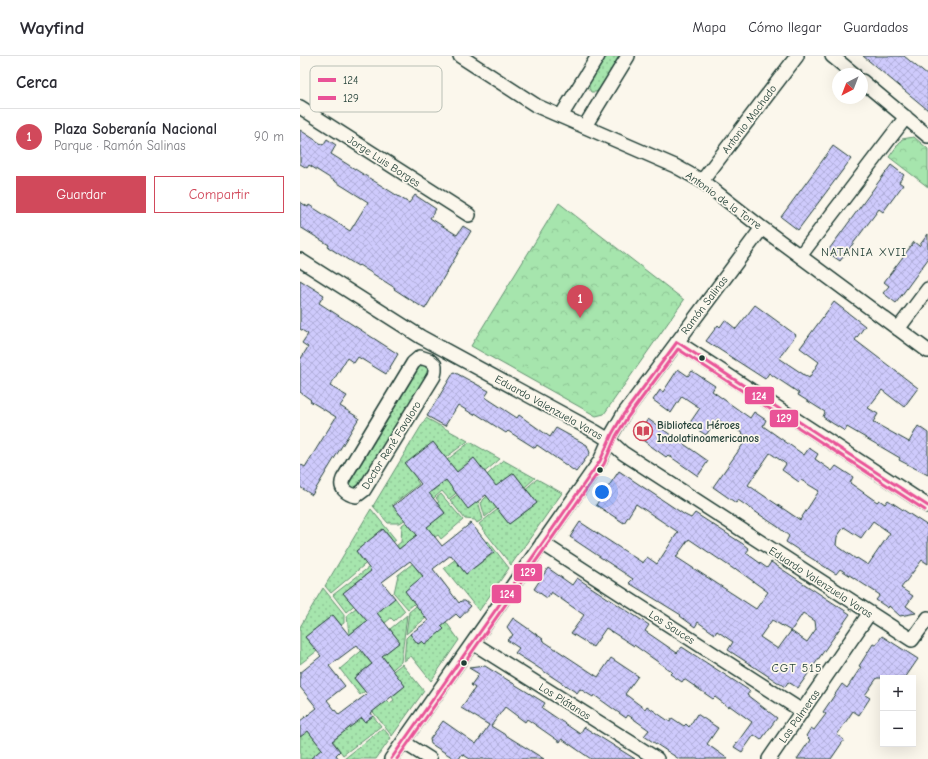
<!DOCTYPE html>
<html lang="es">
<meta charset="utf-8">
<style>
:root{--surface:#fff;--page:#f2f2f3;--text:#2b2b33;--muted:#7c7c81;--line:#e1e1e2;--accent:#d1495b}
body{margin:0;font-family:"Comic Neue",sans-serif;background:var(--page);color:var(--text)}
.controls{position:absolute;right:12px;bottom:12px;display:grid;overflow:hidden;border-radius:0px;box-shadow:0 4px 16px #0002}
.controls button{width:36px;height:36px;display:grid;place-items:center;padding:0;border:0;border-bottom:1px solid var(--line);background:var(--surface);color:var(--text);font:20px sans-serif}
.compass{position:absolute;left:532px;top:12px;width:36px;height:36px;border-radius:50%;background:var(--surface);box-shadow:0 4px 16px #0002;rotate:222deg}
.you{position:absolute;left:302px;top:436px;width:14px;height:14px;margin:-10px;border:3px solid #fff;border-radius:50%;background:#1a73e8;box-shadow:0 0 0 6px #1a73e833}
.badge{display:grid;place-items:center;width:26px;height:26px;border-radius:50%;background:var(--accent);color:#fff;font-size:13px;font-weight:700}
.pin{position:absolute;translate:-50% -33px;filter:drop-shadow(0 1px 2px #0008)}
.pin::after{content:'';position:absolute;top:21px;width:14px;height:12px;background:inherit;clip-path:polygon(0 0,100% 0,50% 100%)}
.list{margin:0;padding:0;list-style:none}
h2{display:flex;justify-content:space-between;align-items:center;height:52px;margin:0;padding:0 16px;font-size:17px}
h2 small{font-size:13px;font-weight:400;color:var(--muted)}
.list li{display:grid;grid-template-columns:26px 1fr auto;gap:12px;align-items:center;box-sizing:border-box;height:56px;padding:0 16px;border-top:1px solid var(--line)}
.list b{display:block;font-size:15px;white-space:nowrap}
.list p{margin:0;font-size:13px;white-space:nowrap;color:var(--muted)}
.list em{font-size:13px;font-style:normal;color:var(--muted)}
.actions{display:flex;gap:8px;padding:12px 16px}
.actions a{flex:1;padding:9px 0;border:1px solid var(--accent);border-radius:0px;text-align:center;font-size:14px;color:var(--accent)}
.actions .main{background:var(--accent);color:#fff}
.map{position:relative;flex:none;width:628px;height:703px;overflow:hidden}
header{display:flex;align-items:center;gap:24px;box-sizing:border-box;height:56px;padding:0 20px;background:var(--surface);border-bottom:1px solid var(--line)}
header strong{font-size:19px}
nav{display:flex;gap:22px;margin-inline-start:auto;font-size:14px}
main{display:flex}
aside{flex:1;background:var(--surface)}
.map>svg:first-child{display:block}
</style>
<header>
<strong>Wayfind</strong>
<nav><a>Mapa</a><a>Cómo llegar</a><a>Guardados</a></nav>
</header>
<main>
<aside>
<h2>Cerca<small></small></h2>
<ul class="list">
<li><span class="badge">1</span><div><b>Plaza Soberanía Nacional</b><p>Parque · Ramón Salinas</p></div><em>90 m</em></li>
</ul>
<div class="actions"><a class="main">Guardar</a><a>Compartir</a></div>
</aside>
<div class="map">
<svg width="628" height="703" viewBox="0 0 628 703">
<defs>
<pattern id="grass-dots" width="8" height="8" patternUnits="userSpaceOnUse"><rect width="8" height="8" fill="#a6e5ad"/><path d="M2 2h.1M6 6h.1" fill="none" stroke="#8ec595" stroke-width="1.8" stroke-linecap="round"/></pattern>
<pattern id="park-crowns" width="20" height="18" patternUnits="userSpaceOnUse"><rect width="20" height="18" fill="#a6e5ad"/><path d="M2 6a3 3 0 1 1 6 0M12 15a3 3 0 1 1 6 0" fill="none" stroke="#8ec595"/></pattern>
<pattern id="building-cross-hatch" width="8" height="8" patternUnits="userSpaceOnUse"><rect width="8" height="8" fill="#cecafc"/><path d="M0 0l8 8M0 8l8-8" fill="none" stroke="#b0aed9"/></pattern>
</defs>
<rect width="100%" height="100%" fill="#fbf7ec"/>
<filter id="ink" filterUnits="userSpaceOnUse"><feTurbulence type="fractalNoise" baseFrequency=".025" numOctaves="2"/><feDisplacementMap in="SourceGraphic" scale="8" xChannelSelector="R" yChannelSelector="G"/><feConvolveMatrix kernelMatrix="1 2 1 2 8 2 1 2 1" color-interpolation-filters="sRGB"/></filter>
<g filter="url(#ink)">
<!-- grass -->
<path fill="url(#grass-dots)" stroke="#629170" d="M306 0H320L299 33 296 36H291L289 33V27Z
M127 307 130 315 57 432 51 433 48 427 120 308Z
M126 362 168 385 145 402 136 400 141 396 133 386 128 415 116 424 119 428 92 449 101 460 105 457 109 461 100 467H88L73 450Z
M170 386 200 403 181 419 178 416 182 412 174 402 157 416 147 404Z
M203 404 235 422 214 441 217 430 222 427 214 417 196 431 187 419Z
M237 423 262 437 211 509 179 468 202 450V459L209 468 237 447 230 437 222 436Z
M146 424 161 433 149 443 142 435 128 447 124 442Z
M162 435 178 445 183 463 177 467 175 464 165 463 150 444Z
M141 438 163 464 141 483 138 479 135 481 127 471 145 457 137 447 139 446 136 442Z
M187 440 201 448 185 461 181 447 183 445V444Z
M71 453 96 484 89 489 87 486 91 483 83 473 56 495 63 505 70 504 31 537 25 530Z
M111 462 117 479 95 496 92 493 101 486 102 469Z
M188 485 209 512 179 555 144 512 157 502V507L166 518 194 497 186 487Z
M117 504 115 511 123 521 105 535 112 544H119L108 553 94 537 98 519Z
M73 508 76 511 43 537 51 546 55 543 58 546 46 556 33 539Z
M23 532 44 558V567L41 569 33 559 5 581 17 595 0 608V571Z
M95 542 105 555 94 565 91 562 85 567 77 557Z
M121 546 126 562 106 578 109 556Z
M61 548 59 555 67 565 49 579 47 559Z
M107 559 101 606 88 617 85 614 90 610 82 600 100 586 90 573Z
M146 566 159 584 131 625 111 600 104 605 106 582 110 578 118 588 144 573 141 570Z
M66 591 64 599 72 608 54 622 62 632 66 629 69 632 60 639 40 613Z
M102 608 124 635 92 680 63 643H70L77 652 87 644 90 647 94 644 92 641 105 630 98 621 89 618Z
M52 649 65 666 73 660 81 670 43 699 33 685 50 671 43 662Z
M83 672 91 682 76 703H44Z
M8 675 22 693 10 703H0V681Z"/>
<!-- park -->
<path fill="url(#park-crowns)" stroke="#629170" d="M614 81 628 93V131L589 101 602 83Z
M259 147 384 244 304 358 296 360 171 290Z"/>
<!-- building -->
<path fill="url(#building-cross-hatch)" stroke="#1f3d34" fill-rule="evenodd" d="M563 0H604L628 20V54Z
M0 74 23 89 27 83 36 89 31 98 109 147 115 139 136 153 130 162 157 179 163 170 171 175 125 253 94 233 95 232 59 209 58 210 53 207 28 191 29 189 0 171V146L8 151 9 149 50 175 68 146 9 109 7 112 0 108Z
M533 90 551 103 498 174 481 161Z
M591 109 604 119 599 126 603 129 583 156 579 153 540 205 527 196Z
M628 178V203L596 247 583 237 589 230 584 226 614 186 619 190Z
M0 224 24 239 19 247 98 298 86 318 58 301 54 307 47 302 30 330 47 340 40 350 59 362 12 439 0 431V408L5 411 36 361 10 345 11 344 0 336V304L8 291 2 287 8 278 0 273Z
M534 246 565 270 555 284 618 332 604 351 582 334 568 352 578 358 573 366 609 386 618 370 628 377V419L599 404 600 402 547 371 545 375 532 367 523 361 525 356 498 339 499 337 469 317 465 323 406 285 418 269 420 271 425 264 436 273 455 249 496 279 479 302 509 322 519 306 500 292Z
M378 313 388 320 392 315 415 330 412 335 450 362 454 356 466 364 463 370 504 399 509 392 518 398 515 403 532 415 536 410 553 421 550 427 577 446 579 444 585 448 588 444 628 470V508L622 504 601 532 613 540 606 550 616 557 600 560 589 550 588 552 576 544 580 539 540 513 536 518 486 486 489 480 478 471 438 444 436 447 413 431 444 387 442 386 446 380 433 371 431 372 417 363 406 379 389 368 400 352 382 340 371 357 353 344 360 334 363 336ZM470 397 486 408 482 414 499 426 501 424 519 435 500 464 448 429ZM573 465 590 477 568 509 557 502 556 503 536 489 537 481 544 471 561 482Z
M154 316 189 335 185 341 217 362 219 359 250 381 256 372 287 389 290 397 276 416 237 389 235 392 208 375 206 377 175 357 174 359 158 349 145 370 127 360Z
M348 363 408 405 398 420 368 399 366 401 337 380Z
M133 386 157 416 174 402 196 430 214 417 237 447 209 468 186 439 168 453 146 424 129 437 145 457 127 471 142 490 171 467 194 496 166 518 151 499 133 513 159 547 161 545H165L171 550 160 562 156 558 141 570 144 573 125 588 122 585 118 588 110 578 128 565 105 535 123 520 110 505 82 526 95 542 77 557 100 586 82 600 105 630 71 657 73 660 65 666 62 662 32 685 40 695 36 699 39 703H10L22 693 8 675 0 681V665L17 652 0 631V617L21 600 5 581 33 559 49 579 67 565 43 537 71 515 56 495 83 473 99 493 117 479 93 450 121 428 105 408ZM57 589 72 608 54 622 67 638 39 659 27 644 45 630 29 610Z
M319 415 385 459 391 462 395 457 443 488 449 493 446 497 467 512 471 506 550 558 498 632 488 626 485 631 428 594 433 586 417 575 415 578 398 566 395 571 380 560 381 559 329 527 333 523 270 481 280 466 343 507 347 501 357 508 378 476 336 448 324 467 296 449ZM389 483 435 514 436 513 468 536 456 553 376 501ZM503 557 515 565 516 573 507 586 491 575ZM472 564 491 575 478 593 460 581Z
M248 512 272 529 277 522 349 569 345 575 377 597 382 591 450 635 447 639 477 662 461 684 454 679 442 696 434 691 452 666 430 650 428 651 415 641 413 643 384 623 382 626 370 618 372 616 334 589V590L306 572 293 591 271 577 284 559 251 536 247 542 234 533Z
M213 562 243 583 242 584 298 621 311 602 338 620 325 638 345 653 347 650 370 666 372 662 384 670 386 668 389 671 397 658 418 672 407 688 428 703H379L344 680 349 674 328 659 326 662 294 639 293 641 280 633 277 637 231 607 215 597 219 592 207 584 213 579 207 571Z
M582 580 618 603 605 622H577L565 639 570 642 559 659 553 655 537 679 544 684 531 703H497L510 684 506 680 511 672 514 674 526 658 523 656 542 628 547 632 561 611 559 610 573 588 576 589Z
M185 610 245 647 242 652 280 678 284 671 335 703H291L262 683 260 686 227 663 225 666 205 651 191 670 244 703H170L162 698 159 703H155L131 688 130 683 143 665 176 688 189 669 161 652 175 632 171 629 179 618 169 612Z"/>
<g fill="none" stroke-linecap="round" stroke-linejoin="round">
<defs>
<path id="street" d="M160 0 237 50 375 110 402 125 462 172 628 295
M532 0 554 18
M562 25 628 80
M0 51 169 159
M261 60 298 0
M285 70 328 0
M402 125 497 0
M500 200 606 61
M0 204 121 281 296 376 309 384 323 397 612 584 628 562
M598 273 628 233
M377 286 628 450
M120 301 129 304 135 309V315L134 320 64 434 56 440C46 438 39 432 43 423L113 307Z
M242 487 502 655
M173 587 357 703
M103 686 130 703
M91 703 300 405 312 378 323 359 462 172
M469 703 569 558"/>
</defs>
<!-- street casing -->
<use href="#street" stroke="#1f3d34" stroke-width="16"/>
<!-- street -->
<use href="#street" stroke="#fbf7ec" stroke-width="13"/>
<defs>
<path id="bus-1" d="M91 703 300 405 312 378 323 359 377 286 628 450"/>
<path id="bus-2" d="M97 703 304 408 316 380 327 362 378 293 625 454"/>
</defs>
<!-- bus-1 casing -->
<use href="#bus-1" stroke="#fbf7ec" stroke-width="6"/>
<!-- bus-2 casing -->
<use href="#bus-2" stroke="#fbf7ec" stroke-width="6"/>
<!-- bus-1 -->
<use href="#bus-1" stroke="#e95297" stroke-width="3"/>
<!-- bus-2 -->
<use href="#bus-2" stroke="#e95297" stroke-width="3"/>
</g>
</g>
<!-- icons -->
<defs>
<symbol id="library-ring" viewBox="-11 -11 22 22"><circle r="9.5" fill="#fbf7ec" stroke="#d1495b" stroke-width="1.5"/><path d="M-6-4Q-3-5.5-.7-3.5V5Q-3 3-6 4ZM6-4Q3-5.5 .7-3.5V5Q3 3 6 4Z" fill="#d1495b"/></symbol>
</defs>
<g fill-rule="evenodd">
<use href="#library-ring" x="332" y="364" width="22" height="22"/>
</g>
<!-- markers -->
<g fill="#1f3d34" stroke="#fbf7ec" stroke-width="1.5">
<circle cx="402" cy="302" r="3.5"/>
<circle cx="300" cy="414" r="3.5"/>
<circle cx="164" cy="607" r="3.5"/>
</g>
<g text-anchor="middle" stroke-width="3.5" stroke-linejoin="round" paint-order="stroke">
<!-- street labels -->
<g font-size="11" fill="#1f3d34" stroke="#fbf7ec">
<text transform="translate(449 63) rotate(-53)" y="4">Antonio Machado</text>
<text transform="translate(84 105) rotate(33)" y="4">Jorge Luis Borges</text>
<text transform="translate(424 144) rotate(36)" y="4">Antonio de la Torre</text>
<text transform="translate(404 249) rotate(-53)" y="4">Ramón Salinas</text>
<text transform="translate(249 351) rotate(29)" y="4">Eduardo Valenzuela Varas</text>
<text transform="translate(91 389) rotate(-58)" y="4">Doctor René Favaloro</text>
<text transform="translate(521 526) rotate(33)" y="4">Eduardo Valenzuela Varas</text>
<text transform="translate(372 571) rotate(33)" y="4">Los Sauces</text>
<text transform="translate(265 645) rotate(32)" y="4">Los Plátanos</text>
<text transform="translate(499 660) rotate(-55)" y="4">Las Palmeras</text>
</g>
<!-- poi labels -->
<g font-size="11" font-weight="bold" fill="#1f3d34" stroke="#fbf7ec" text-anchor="start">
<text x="357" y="373">Biblioteca Héroes<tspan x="357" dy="13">Indolatinoamericanos</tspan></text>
</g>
<!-- neighbourhood labels -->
<g font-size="12" letter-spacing="1" fill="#1f3d34" stroke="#fbf7ec">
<text x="564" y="200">NATANIA XVII</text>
<text x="497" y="616">CGT 515</text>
</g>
</g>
<!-- legend -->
<rect x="10" y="10" width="132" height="46" rx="6" fill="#fbf7ec" stroke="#b9bfb5" stroke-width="1"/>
<rect x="18" y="22" width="18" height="4" fill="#e95297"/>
<rect x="18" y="40" width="18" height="4" fill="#e95297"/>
<g font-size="11" fill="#1f3d34">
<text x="43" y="28">124</text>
<text x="43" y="46">129</text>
</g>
<g stroke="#fbf7ec" stroke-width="1.5">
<rect x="444" y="330" width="31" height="19" rx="4" fill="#e95297"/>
<rect x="469" y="353" width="30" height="19" rx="4" fill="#e95297"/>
<rect x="213" y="507" width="30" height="19" rx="4" fill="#e95297"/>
<rect x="191" y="528" width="31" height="20" rx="4" fill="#e95297"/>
</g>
<g font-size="11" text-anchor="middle" font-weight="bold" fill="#fff">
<text x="459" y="344">124</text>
<text x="484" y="366">129</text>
<text x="228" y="520">129</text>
<text x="207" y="542">124</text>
</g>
</svg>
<div class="controls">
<button>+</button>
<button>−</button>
</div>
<svg class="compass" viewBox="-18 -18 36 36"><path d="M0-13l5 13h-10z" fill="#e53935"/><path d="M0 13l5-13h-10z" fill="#7c7c81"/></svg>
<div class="you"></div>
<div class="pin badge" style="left:280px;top:262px">1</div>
</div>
</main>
